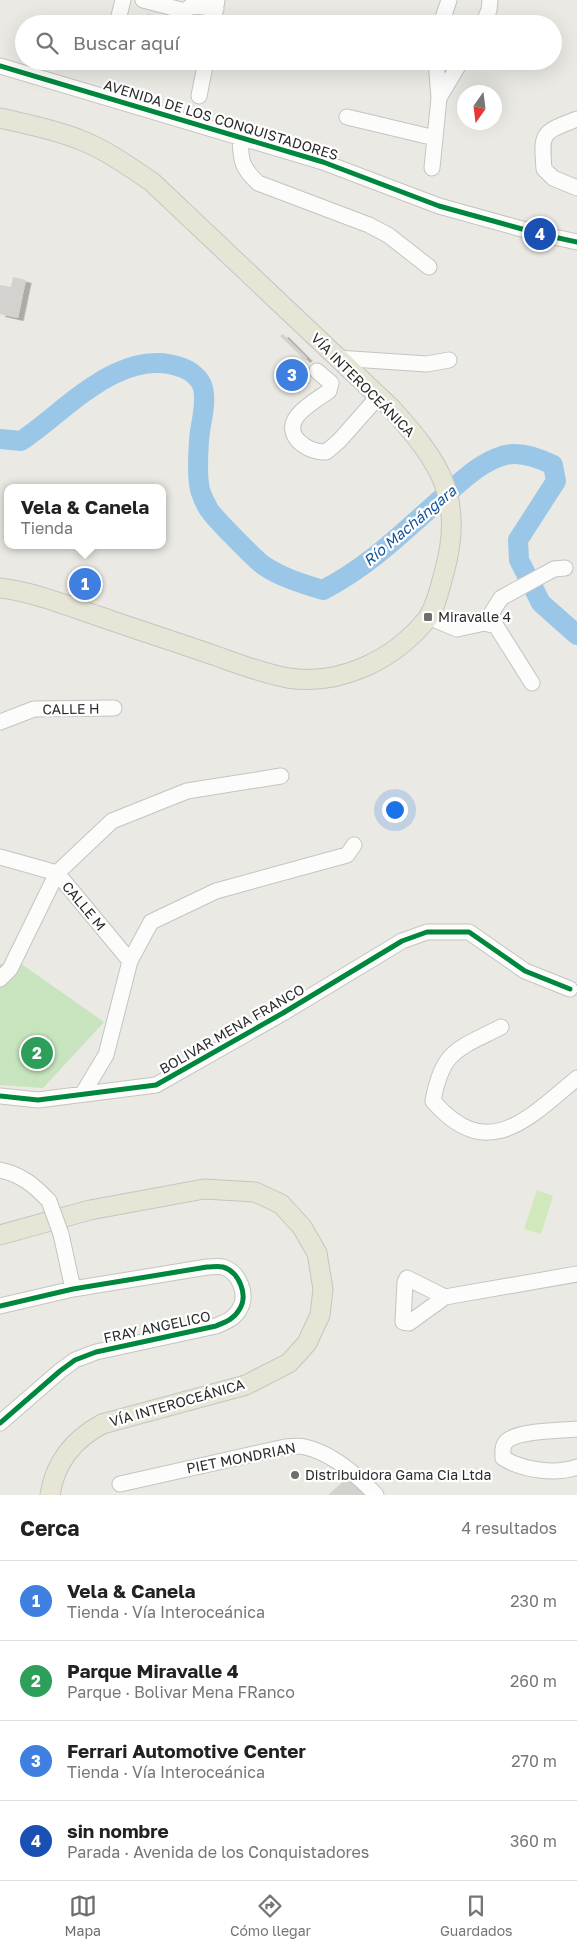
<!DOCTYPE html>
<html lang="es">
<meta charset="utf-8">
<style>
:root{--surface:#fff;--page:#f6f6f6;--text:#222;--muted:#767676;--line:#e0e0e0;--accent:#6e6e6c}
body{margin:0;font-family:"Golos Text",sans-serif;background:var(--page);color:var(--text)}
.compass{position:absolute;left:457px;top:85px;width:45px;height:45px;border-radius:50%;background:var(--surface);box-shadow:0 5px 20px #0002;rotate:194deg}
.you{position:absolute;left:394px;top:809px;width:18px;height:18px;margin:-12px;border:4px solid #fff;border-radius:50%;background:#1a73e8;box-shadow:0 0 0 8px #1a73e833}
.badge{display:grid;place-items:center;width:32px;height:32px;border-radius:50%;background:var(--accent);color:#fff;font-size:16px;font-weight:700}
.pin{position:absolute;translate:-50% -50%;border:2px solid #fff;box-shadow:0 1px 5px #0006}
.popup{position:absolute;left:4px;top:484px;width:162px;height:65px;box-sizing:border-box;display:grid;place-content:center;border-radius:10px;background:var(--surface);filter:drop-shadow(0 1px 4px #0005);font-size:16px;white-space:nowrap;color:var(--muted)}
.popup b{font-size:19px;color:var(--text)}
.popup::after{content:'';position:absolute;left:50%;top:100%;margin-left:-10px;border:10px solid transparent;border-top-color:var(--surface)}
.list{margin:0;padding:0;list-style:none}
h2{display:flex;justify-content:space-between;align-items:center;height:65px;margin:0;padding:0 20px;font-size:21px}
h2 small{font-size:16px;font-weight:400;color:var(--muted)}
.list li{display:grid;grid-template-columns:32px 1fr auto;gap:15px;align-items:center;box-sizing:border-box;height:80px;padding:0 20px;border-top:1px solid var(--line)}
.list b{display:block;font-size:19px;white-space:nowrap}
.list p{margin:0;font-size:16px;white-space:nowrap;color:var(--muted)}
.list em{font-size:16px;font-style:normal;color:var(--muted)}
.icon{flex:none;width:28px;height:28px;fill:none;stroke:currentColor;stroke-width:2;stroke-linecap:round;stroke-linejoin:round}
.map{position:relative;flex:none;width:577px;height:1495px;overflow:hidden}
.search{position:absolute;background:var(--surface);box-shadow:0 5px 20px #0002;left:15px;right:15px;top:15px;height:55px;display:flex;align-items:center;gap:12px;box-sizing:border-box;padding:0 18px;border-radius:28px;color:var(--muted);font-size:19px}
.sheet{height:385px;background:var(--surface)}
nav{display:flex;justify-content:space-around;align-items:center;box-sizing:border-box;height:70px;border-top:1px solid var(--line);background:var(--surface);font-size:14px;color:var(--muted)}
nav a{display:grid;justify-items:center;gap:2px}
nav .on{color:var(--accent)}
.map>svg:first-child{display:block}
</style>
<div class="map">
<svg width="577" height="1495" viewBox="0 0 577 1495">
<defs>
<filter id="shadow"><feDropShadow dx="5.5" dy="3" stdDeviation="0" flood-color="#0004"/></filter>
</defs>
<rect width="100%" height="100%" fill="#eae9e3"/>
<!-- green -->
<path fill="#c7e4be" d="M20 963 104 1022 43 1088 0 1085V964Z"/>
<!-- pitch -->
<path fill="#d0e8bb" d="M537 1190 553 1196 541 1234 524 1229Z"/>
<g fill="none" stroke-linecap="round" stroke-linejoin="round">
<!-- river -->
<path stroke="#9ac7e7" stroke-width="20" d="M0 439 21 441C66 411 122 344 183 368 191 371 201 379 203 388 207 406 200 423 199 441 198 455 197 476 200 490 202 496 205 503 208 508 212 516 255 559 263 565 280 577 303 584 323 590 370 566 404 531 443 497 461 482 479 463 502 456 519 450 539 458 553 465L556 481 518 540 519 560 541 603 577 635"/>
</g>
<!-- building -->
<path fill="#d3d2ce" filter="url(#shadow)" d="M13 277 26 280 18 318 0 314V285L11 287Z
M283 334 307 358 305 360 280 336Z
M285 369H293L302 377 303 381 287 383 281 372Z
M81 574 96 586 90 594 75 582Z
M347 1478 364 1495H328Z"/>
<g fill="none" stroke-linecap="round" stroke-linejoin="round">
<defs>
<path id="minor" d="M143 0 185 11 192 5 216 9
M149 23 154 24
M117 24 123 0
M213 24 217 0
M441 24 449 0
M483 24 489 10 490 0
M0 66 323 162 439 206 540 234 577 242
M199 96 206 61
M439 98 461 61
M347 117 435 138
M577 119C542 133 541 131 544 169L553 178 577 188
M240 138C241 161 241 167 258 183L369 225 388 235 429 267
M432 168 439 98 436 61
M337 358 427 364 449 360
M317 371 331 383 329 391C319 398 305 406 298 415 281 435 308 453 326 452L339 441 378 397
M428 617 457 629 485 623 496 626 532 683
M485 623 501 598 554 569 565 568
M0 722 34 709 114 708
M0 857 57 873 130 961
M0 979 10 969 57 873 112 821 187 791 281 776
M501 1027C458 1049 442 1050 433 1101 487 1164 528 1119 577 1078
M83 1093 106 1055 130 961 151 922 216 891 347 855 354 845
M0 1096 38 1100 156 1085 283 1013 402 941 427 932H469L525 971 570 989
M0 1170C21 1174 35 1186 49 1201
M61 1234 73 1289
M445 1297 407 1278 405 1282 403 1322 409 1323 445 1297 577 1274
M0 1306 73 1289 207 1267C212 1267 218 1266 223 1267 239 1272 249 1295 239 1310 234 1319 225 1322 216 1326L96 1352 75 1360 60 1371 0 1423
M577 1429C561 1431 514 1430 505 1443 502 1447 503 1453 503 1458 522 1470 555 1475 577 1467
M120 1484 285 1447C292 1447 299 1445 305 1447 332 1453 358 1476 376 1495"/>
<path id="major" d="M0 118C26 124 53 129 78 139 105 149 128 166 152 182L391 408C440 462 465 498 444 573 440 587 436 607 427 619 394 660 340 686 288 678 265 674 241 665 219 657 179 643 138 630 98 616 66 605 33 592 0 588
M0 1235 90 1210 204 1189 255 1192 281 1204 302 1227 317 1253 323 1289 320 1315 307 1343 289 1363 246 1385 102 1424C73 1440 55 1462 50 1495"/>
</defs>
<!-- minor casing -->
<use href="#minor" stroke="#c4c4c3" stroke-width="17"/>
<!-- major casing -->
<use href="#major" stroke="#c6c5c2" stroke-width="21"/>
<!-- minor -->
<use href="#minor" stroke="#fcfcfb" stroke-width="15"/>
<!-- major -->
<use href="#major" stroke="#e7e5d5" stroke-width="19"/>
<defs>
<path id="minor-bridge" d="M49 1201 61 1234"/>
</defs>
<!-- minor-bridge casing -->
<use href="#minor-bridge" stroke="#c4c4c3" stroke-width="17" stroke-linecap="butt"/>
<!-- minor-bridge -->
<use href="#minor-bridge" stroke="#fcfcfb" stroke-width="15"/>
<defs>
<path id="cycleway" d="M0 66 323 162 439 206 540 234 577 242
M0 1096 38 1100 156 1085 283 1013 402 941 427 932H469L525 971 570 989
M0 1306 73 1289 207 1267C212 1267 218 1266 223 1267 239 1272 249 1295 239 1310 234 1319 225 1322 216 1326L96 1352 75 1360 60 1371 0 1423"/>
</defs>
<!-- cycleway casing -->
<use href="#cycleway" stroke="#fff" stroke-width="8"/>
<!-- cycleway -->
<use href="#cycleway" stroke="#00873e" stroke-width="5"/>
</g>
<!-- markers -->
<g fill="#6e6e6c" stroke="#fff" stroke-width="2">
<rect x="423" y="612" width="10" height="10" rx="2.5"/>
<circle cx="295" cy="1475" r="5"/>
</g>
<g text-anchor="middle" stroke-width="4.5" stroke-linejoin="round" paint-order="stroke">
<!-- street labels -->
<g font-size="14" fill="#2c2c2c" stroke="#fff">
<text transform="translate(221 120) rotate(17)" y="5">AVENIDA DE LOS CONQUISTADORES</text>
<text transform="translate(363 385) rotate(45)" y="5">VÍA INTEROCEÁNICA</text>
<text transform="translate(71 709) rotate(-1)" y="5">CALLE H</text>
<text transform="translate(84 906) rotate(50)" y="5">CALLE M</text>
<text transform="translate(232 1029) rotate(-30)" y="5">BOLIVAR MENA FRANCO</text>
<text transform="translate(157 1327) rotate(-12)" y="5">FRAY ANGELICO</text>
<text transform="translate(177 1403) rotate(-16)" y="5">VÍA INTEROCEÁNICA</text>
<text transform="translate(241 1458) rotate(-11)" y="5">PIET MONDRIAN</text>
</g>
<!-- poi labels -->
<g font-size="14" fill="#2c2c2c" stroke="#fff" text-anchor="start">
<text x="438" y="622">Miravalle 4</text>
<text x="305" y="1480">Distribuidora Gama Cia Ltda</text>
</g>
<!-- water labels -->
<g font-size="15" font-style="italic" fill="#145498" stroke="#fff">
<text transform="translate(410 526) rotate(-40)" y="5">Río Machángara</text>
</g>
</g>
</svg>
<svg class="compass" viewBox="-18 -18 36 36"><path d="M0-13l5 13h-10z" fill="#e53935"/><path d="M0 13l5-13h-10z" fill="#767676"/></svg>
<div class="you"></div>
<div class="pin badge" style="left:85px;top:584px;background:#3f7fe0">1</div>
<div class="popup"><b>Vela &amp; Canela</b>Tienda</div>
<div class="pin badge" style="left:37px;top:1053px;background:#2e9e5b">2</div>
<div class="pin badge" style="left:292px;top:375px;background:#3f7fe0">3</div>
<div class="pin badge" style="left:540px;top:234px;background:#1a4fb4">4</div>
<div class="search"><svg class="icon" aria-label="search" viewBox="0 0 24 24"><circle cx="10" cy="10" r="6"/><path d="M15 15l6 6"/></svg>Buscar aquí</div>
</div>
<section class="sheet">
<h2>Cerca<small>4 resultados</small></h2>
<ul class="list">
<li><span class="badge" style="background:#3f7fe0">1</span><div><b>Vela &amp; Canela</b><p>Tienda · Vía Interoceánica</p></div><em>230 m</em></li>
<li><span class="badge" style="background:#2e9e5b">2</span><div><b>Parque Miravalle 4</b><p>Parque · Bolivar Mena FRanco</p></div><em>260 m</em></li>
<li><span class="badge" style="background:#3f7fe0">3</span><div><b>Ferrari Automotive Center</b><p>Tienda · Vía Interoceánica</p></div><em>270 m</em></li>
<li><span class="badge" style="background:#1a4fb4">4</span><div><b>sin nombre</b><p>Parada · Avenida de los Conquistadores</p></div><em>360 m</em></li>
</ul>
</section>
<nav>
<a class="on"><svg class="icon" aria-label="map" viewBox="0 0 24 24"><path d="M3 6l6-2 6 2 6-2v14l-6 2-6-2-6 2zM9 4v14M15 6v14"/></svg>Mapa</a>
<a><svg class="icon" aria-label="directions" viewBox="0 0 24 24"><path d="M12 3l9 9-9 9-9-9zM9 14v-3h6M13 9l2 2-2 2"/></svg>Cómo llegar</a>
<a><svg class="icon" aria-label="saved" viewBox="0 0 24 24"><path d="M7 4h10v16l-5-4-5 4z"/></svg>Guardados</a>
</nav>
